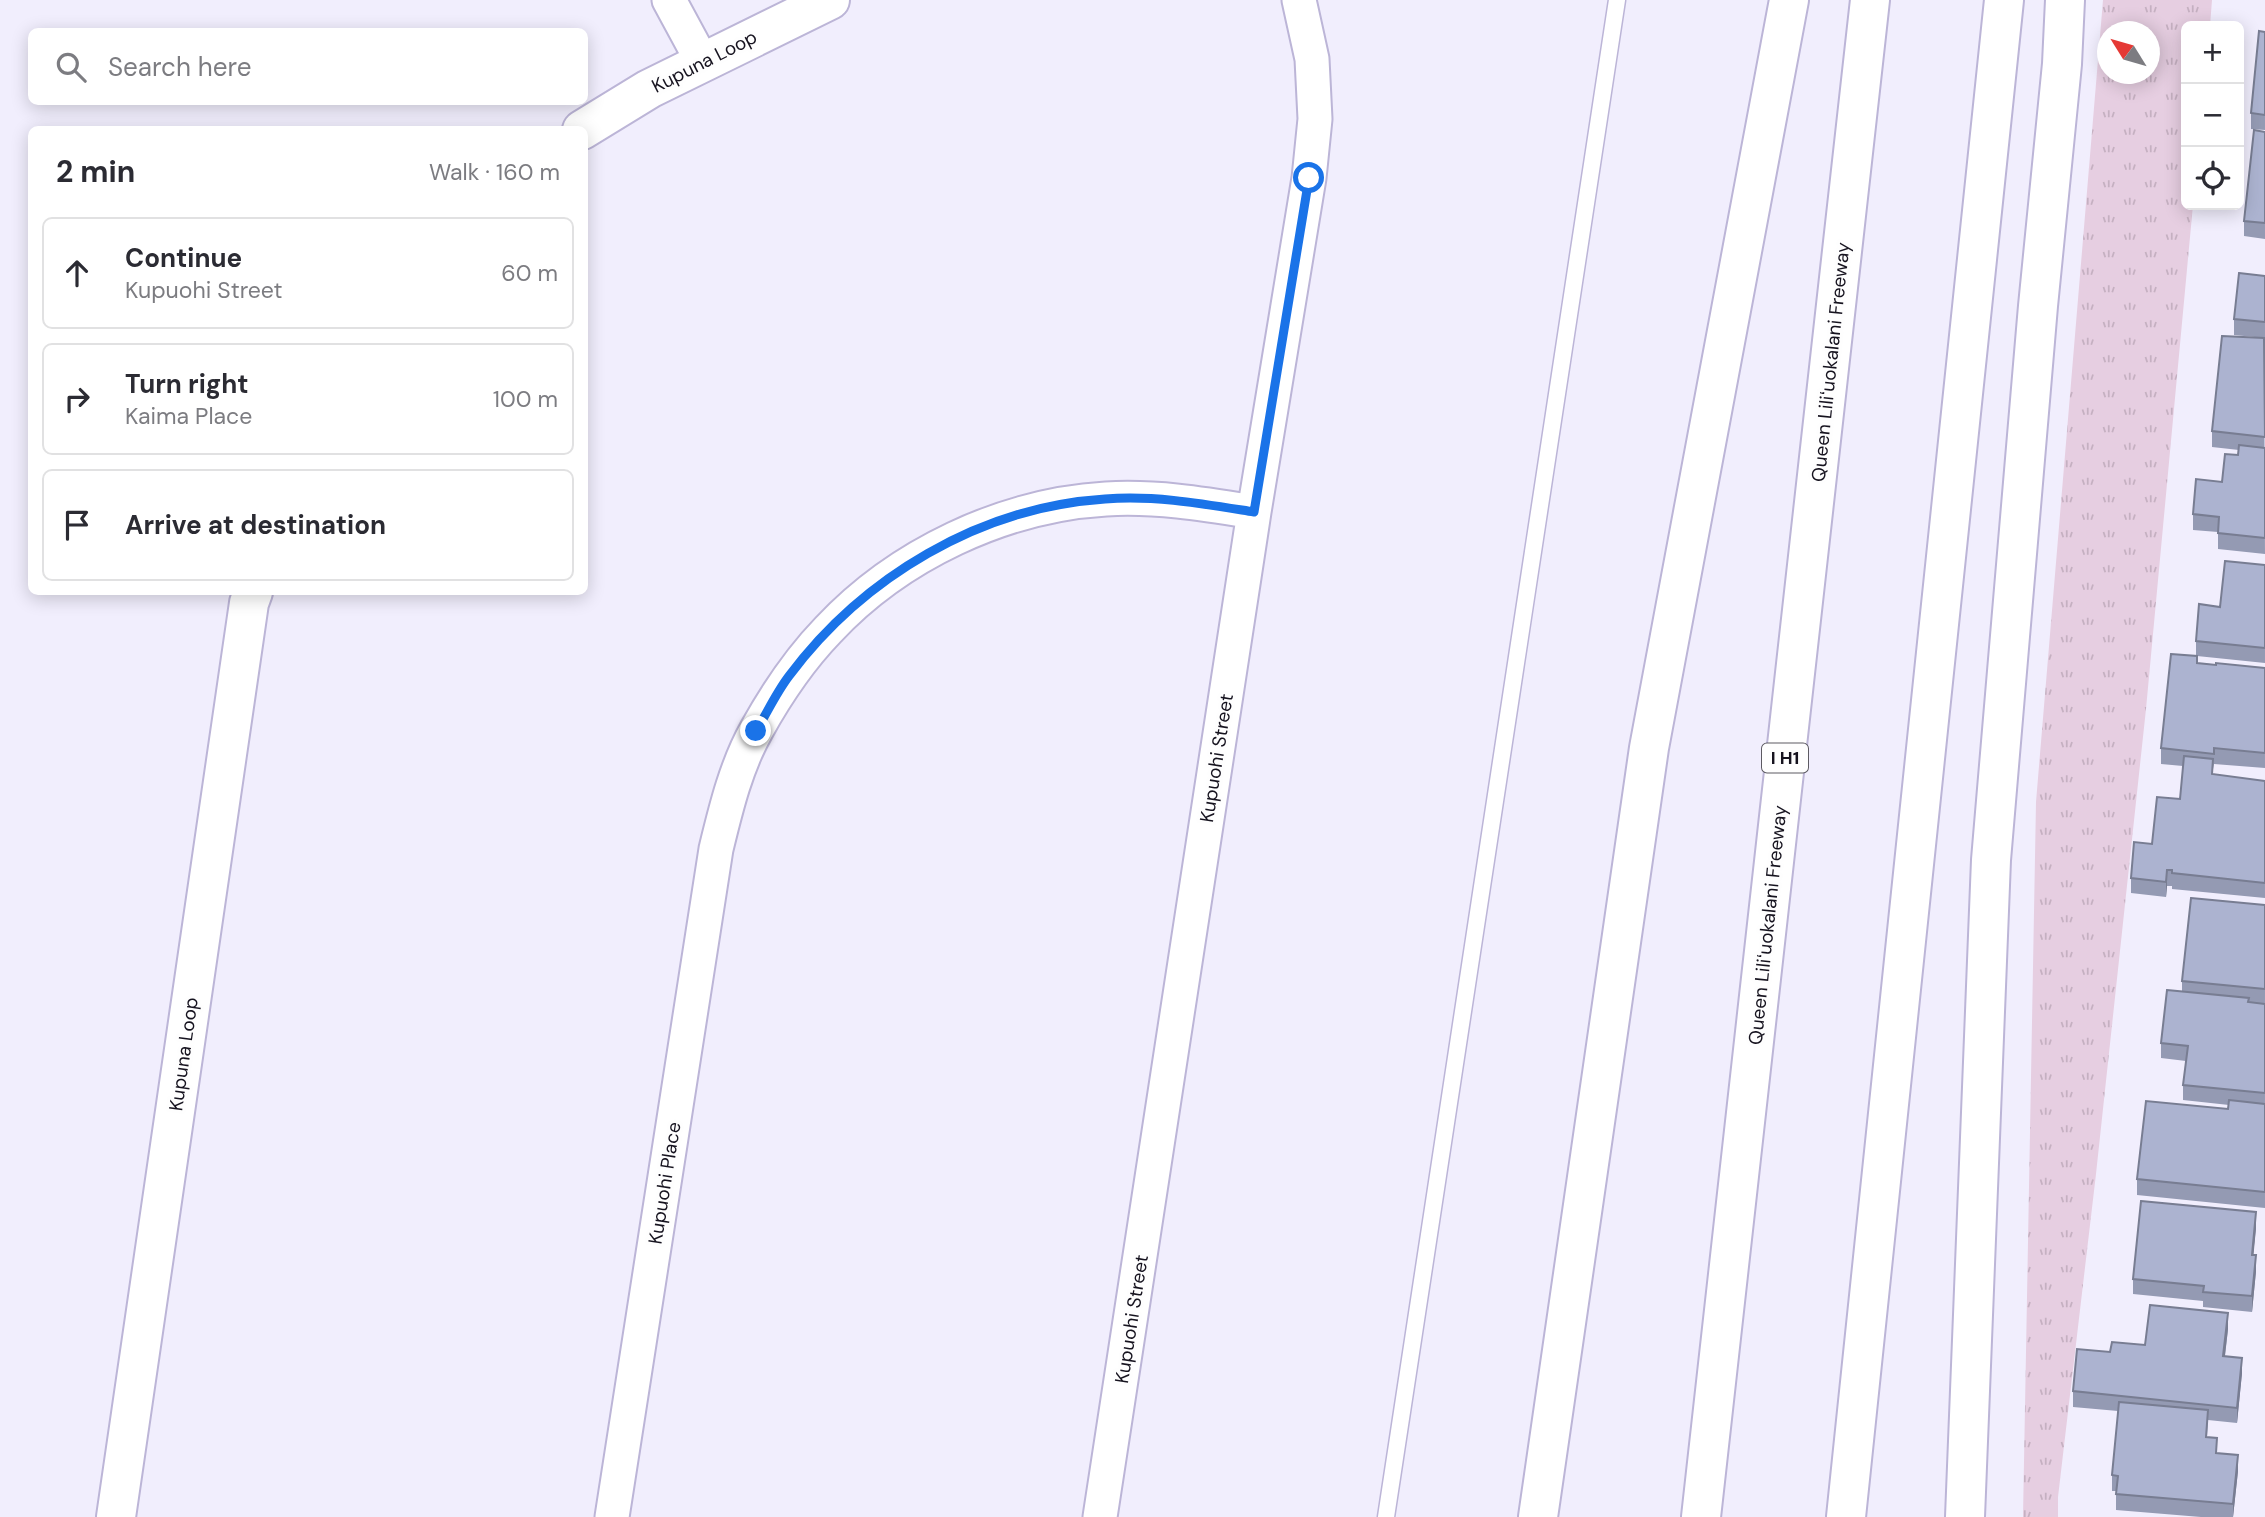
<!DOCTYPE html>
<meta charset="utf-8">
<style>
:root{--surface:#fff;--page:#f7f7f7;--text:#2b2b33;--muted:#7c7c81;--line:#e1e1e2}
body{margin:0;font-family:"DM Sans",sans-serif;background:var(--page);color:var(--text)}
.controls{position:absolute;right:21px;top:21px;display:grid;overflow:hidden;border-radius:10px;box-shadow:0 4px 18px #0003}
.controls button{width:63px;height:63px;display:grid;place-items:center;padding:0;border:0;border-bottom:2px solid var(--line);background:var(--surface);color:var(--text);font:35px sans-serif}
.compass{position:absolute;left:2097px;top:21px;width:63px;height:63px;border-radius:50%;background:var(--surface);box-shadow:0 4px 18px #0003;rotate:307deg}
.stop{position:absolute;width:21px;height:21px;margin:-16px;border:5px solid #1a73e8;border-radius:50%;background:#fff}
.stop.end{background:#1a73e8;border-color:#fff;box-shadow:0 2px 7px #0008}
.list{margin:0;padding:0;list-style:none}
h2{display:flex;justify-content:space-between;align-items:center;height:91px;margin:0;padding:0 28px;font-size:30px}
h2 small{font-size:23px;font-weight:400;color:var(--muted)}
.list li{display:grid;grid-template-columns:46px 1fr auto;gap:21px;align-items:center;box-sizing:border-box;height:112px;margin:0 14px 14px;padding:0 14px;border:2px solid var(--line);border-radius:10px}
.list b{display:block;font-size:26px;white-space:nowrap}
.list p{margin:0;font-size:23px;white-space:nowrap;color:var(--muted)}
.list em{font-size:23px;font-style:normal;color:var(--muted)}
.icon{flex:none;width:38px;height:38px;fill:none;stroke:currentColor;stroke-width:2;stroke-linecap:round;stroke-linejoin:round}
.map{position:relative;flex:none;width:2265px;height:1517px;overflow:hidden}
.search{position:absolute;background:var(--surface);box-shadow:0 4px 18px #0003;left:28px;top:28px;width:560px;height:77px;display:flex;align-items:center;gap:18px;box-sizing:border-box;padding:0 24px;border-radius:10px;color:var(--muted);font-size:26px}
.panel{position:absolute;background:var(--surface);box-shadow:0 4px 18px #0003;left:28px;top:126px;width:560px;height:469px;border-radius:10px}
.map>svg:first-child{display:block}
</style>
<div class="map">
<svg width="2265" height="1517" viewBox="0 0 2265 1517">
<defs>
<pattern id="grass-tufts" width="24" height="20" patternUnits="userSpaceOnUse" patternTransform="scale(1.75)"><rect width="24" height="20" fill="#e6cee1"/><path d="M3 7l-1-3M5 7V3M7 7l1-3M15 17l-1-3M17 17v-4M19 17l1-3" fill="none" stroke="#c5b0c1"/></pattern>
</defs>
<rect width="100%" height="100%" fill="#f1eefd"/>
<!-- grass -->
<path fill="url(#grass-tufts)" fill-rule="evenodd" d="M2103 0H2212L2210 26H2186V205H2193L2146 709 2096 1174 2058 1497V1517H2023L2036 802ZM2108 32H2150V74H2108Z"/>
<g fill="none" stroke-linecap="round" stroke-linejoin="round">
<defs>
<path id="service" d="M1386 1517 1617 0"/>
<path id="minor" d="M669 0 702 61
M612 1517 716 849C726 808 736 766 757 729 777 693 800 659 828 630 898 555 1003 505 1106 499 1156 496 1204 504 1254 512
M1100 1517 1254 512 1309 178 1315 119 1312 59 1299 0"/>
<path id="tertiary" d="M582 130 649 89 830 0
M116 1517 249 603 253 592"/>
<path id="motorway" d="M1538 1517 1649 748 1789 0
M1701 1517 1870 0
M1846 1517 2004 0
M1965 1517 1991 860 2038 306 2062 64 2065 0"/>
</defs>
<!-- service casing -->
<use href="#service" stroke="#bcb5d7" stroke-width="19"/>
<!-- minor casing -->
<use href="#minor" stroke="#bcb5d7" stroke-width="37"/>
<!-- tertiary casing -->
<use href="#tertiary" stroke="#bcb5d7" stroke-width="42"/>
<!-- motorway casing -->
<use href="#motorway" stroke="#bcb5d7" stroke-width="42"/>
<!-- service -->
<use href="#service" stroke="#fff" stroke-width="16"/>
<!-- minor -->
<use href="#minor" stroke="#fff" stroke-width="33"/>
<!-- tertiary -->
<use href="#tertiary" stroke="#fff" stroke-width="38"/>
<!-- motorway -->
<use href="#motorway" stroke="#fff" stroke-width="38"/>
</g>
<!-- wall -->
<path fill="#949ab3" d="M2265 32V130L2251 129V113Z
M2265 132V239L2244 236V221Z
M2265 276V338L2234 335V319Z
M2264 346 2265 554 2218 549V532L2193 530V514L2222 482 2238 455 2239 450 2212 447V431Z
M2265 565V663L2197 656V663L2265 668V768L2214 764 2213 769V774L2265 781V898L2172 889V886H2167L2166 897 2131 893V878L2180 799 2183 766 2161 764V748L2196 656V641L2220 607Z
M2265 905V1208L2137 1195V1179L2228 1109 2229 1105 2183 1100V1085L2186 1061 2161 1058V1043L2182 991V981Z
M2256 1228 2253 1255 2256 1271 2252 1312 2203 1307V1301L2133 1294V1279Z
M2228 1329 2225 1356 2242 1373 2237 1423 2208 1420 2207 1437 2217 1453 2238 1471 2233 1517H2201L2116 1510V1491H2112V1475L2118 1411 2073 1407V1391L2110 1352Z"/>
<!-- shaded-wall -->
<path fill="#787d92" d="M2167 870V886L2166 897V882Z
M2256 1212V1228L2252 1271V1255Z
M2256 1255V1271L2252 1312V1296Z
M2228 1313V1329L2223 1371V1356Z
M2242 1358V1373L2237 1423V1408Z
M2238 1455V1471L2233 1517V1504Z"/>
<!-- building -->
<path fill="#acb3d0" stroke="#787d92" stroke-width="2" d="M2259 31 2265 32V115L2251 113Z
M2254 130 2265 132V223L2244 221Z
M2239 273 2265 276V322L2234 319Z
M2222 336 2264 338 2265 437 2212 431Z
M2239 445 2265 448V538L2218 533 2219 517 2193 514 2196 479 2222 482 2225 454 2238 455Z
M2225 561 2265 565V648L2196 641 2199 604 2220 607Z
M2171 654 2197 656V663L2216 665V663L2265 668V753L2214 748V754L2161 748Z
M2184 756 2213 759 2212 774 2265 781V883L2172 873V870H2167L2166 882 2131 878 2134 842 2152 844 2157 797 2180 799Z
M2191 898 2265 905V989L2182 981Z
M2167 990 2249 998 2248 1002 2265 1004V1093L2183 1085 2188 1046 2161 1043Z
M2229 1100 2265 1104V1192L2137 1179 2146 1101 2228 1109Z
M2141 1201 2256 1212 2252 1255H2256L2252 1296 2203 1292 2204 1286 2133 1279Z
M2150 1305 2228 1313 2223 1356 2242 1358 2237 1408 2073 1391 2077 1349 2110 1352 2112 1342 2145 1345Z
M2119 1402 2208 1410 2206 1437 2217 1438 2216 1453 2238 1455 2233 1504 2116 1494 2118 1476 2112 1475Z"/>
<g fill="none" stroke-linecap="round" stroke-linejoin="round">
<!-- route -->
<path stroke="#1a73e8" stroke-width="9" d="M756 731C767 713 776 693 789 676 863 577 980 507 1105 499 1155 495 1204 504 1254 512L1309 178"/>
</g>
<g text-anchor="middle" stroke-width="7" stroke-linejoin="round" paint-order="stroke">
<!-- shield labels -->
<rect fill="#fefefe" stroke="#5c5a62" stroke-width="2" x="1762" y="743.5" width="46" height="29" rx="5"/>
<g font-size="18" font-weight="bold" fill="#16131f">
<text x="1785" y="764">I H1</text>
</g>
<!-- street labels -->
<g font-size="19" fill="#16131f" stroke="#fefefe">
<text transform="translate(704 61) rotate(-27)" y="7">Kupuna Loop</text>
<text transform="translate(1830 362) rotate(-84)" y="7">Queen Liliʻuokalani Freeway</text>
<text transform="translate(1216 758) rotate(-81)" y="7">Kupuohi Street</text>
<text transform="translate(1767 925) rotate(-84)" y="7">Queen Liliʻuokalani Freeway</text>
<text transform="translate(183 1054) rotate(-82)" y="7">Kupuna Loop</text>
<text transform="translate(664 1183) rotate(-81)" y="7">Kupuohi Place</text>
<text transform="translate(1131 1319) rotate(-81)" y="7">Kupuohi Street</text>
</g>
</g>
</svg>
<div class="controls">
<button>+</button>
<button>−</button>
<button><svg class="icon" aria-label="locate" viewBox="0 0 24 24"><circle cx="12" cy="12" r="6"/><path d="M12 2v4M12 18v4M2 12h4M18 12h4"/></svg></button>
</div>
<svg class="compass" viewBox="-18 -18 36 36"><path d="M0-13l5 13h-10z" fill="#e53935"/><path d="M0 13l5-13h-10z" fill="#7c7c81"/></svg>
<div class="stop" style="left:1309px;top:178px"></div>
<div class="stop end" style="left:756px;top:731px"></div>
<div class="search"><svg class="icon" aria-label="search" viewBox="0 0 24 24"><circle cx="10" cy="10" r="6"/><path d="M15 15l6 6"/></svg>Search here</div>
<section class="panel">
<h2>2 min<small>Walk · 160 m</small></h2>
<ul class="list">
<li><svg class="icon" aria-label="ahead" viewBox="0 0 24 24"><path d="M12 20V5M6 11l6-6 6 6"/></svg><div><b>Continue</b><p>Kupuohi Street</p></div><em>60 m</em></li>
<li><svg class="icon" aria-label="right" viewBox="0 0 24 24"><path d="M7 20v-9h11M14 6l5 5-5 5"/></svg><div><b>Turn right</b><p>Kaima Place</p></div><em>100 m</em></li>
<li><svg class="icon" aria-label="arrive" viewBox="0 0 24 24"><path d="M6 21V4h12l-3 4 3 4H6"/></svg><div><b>Arrive at destination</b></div></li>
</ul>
</section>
</div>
